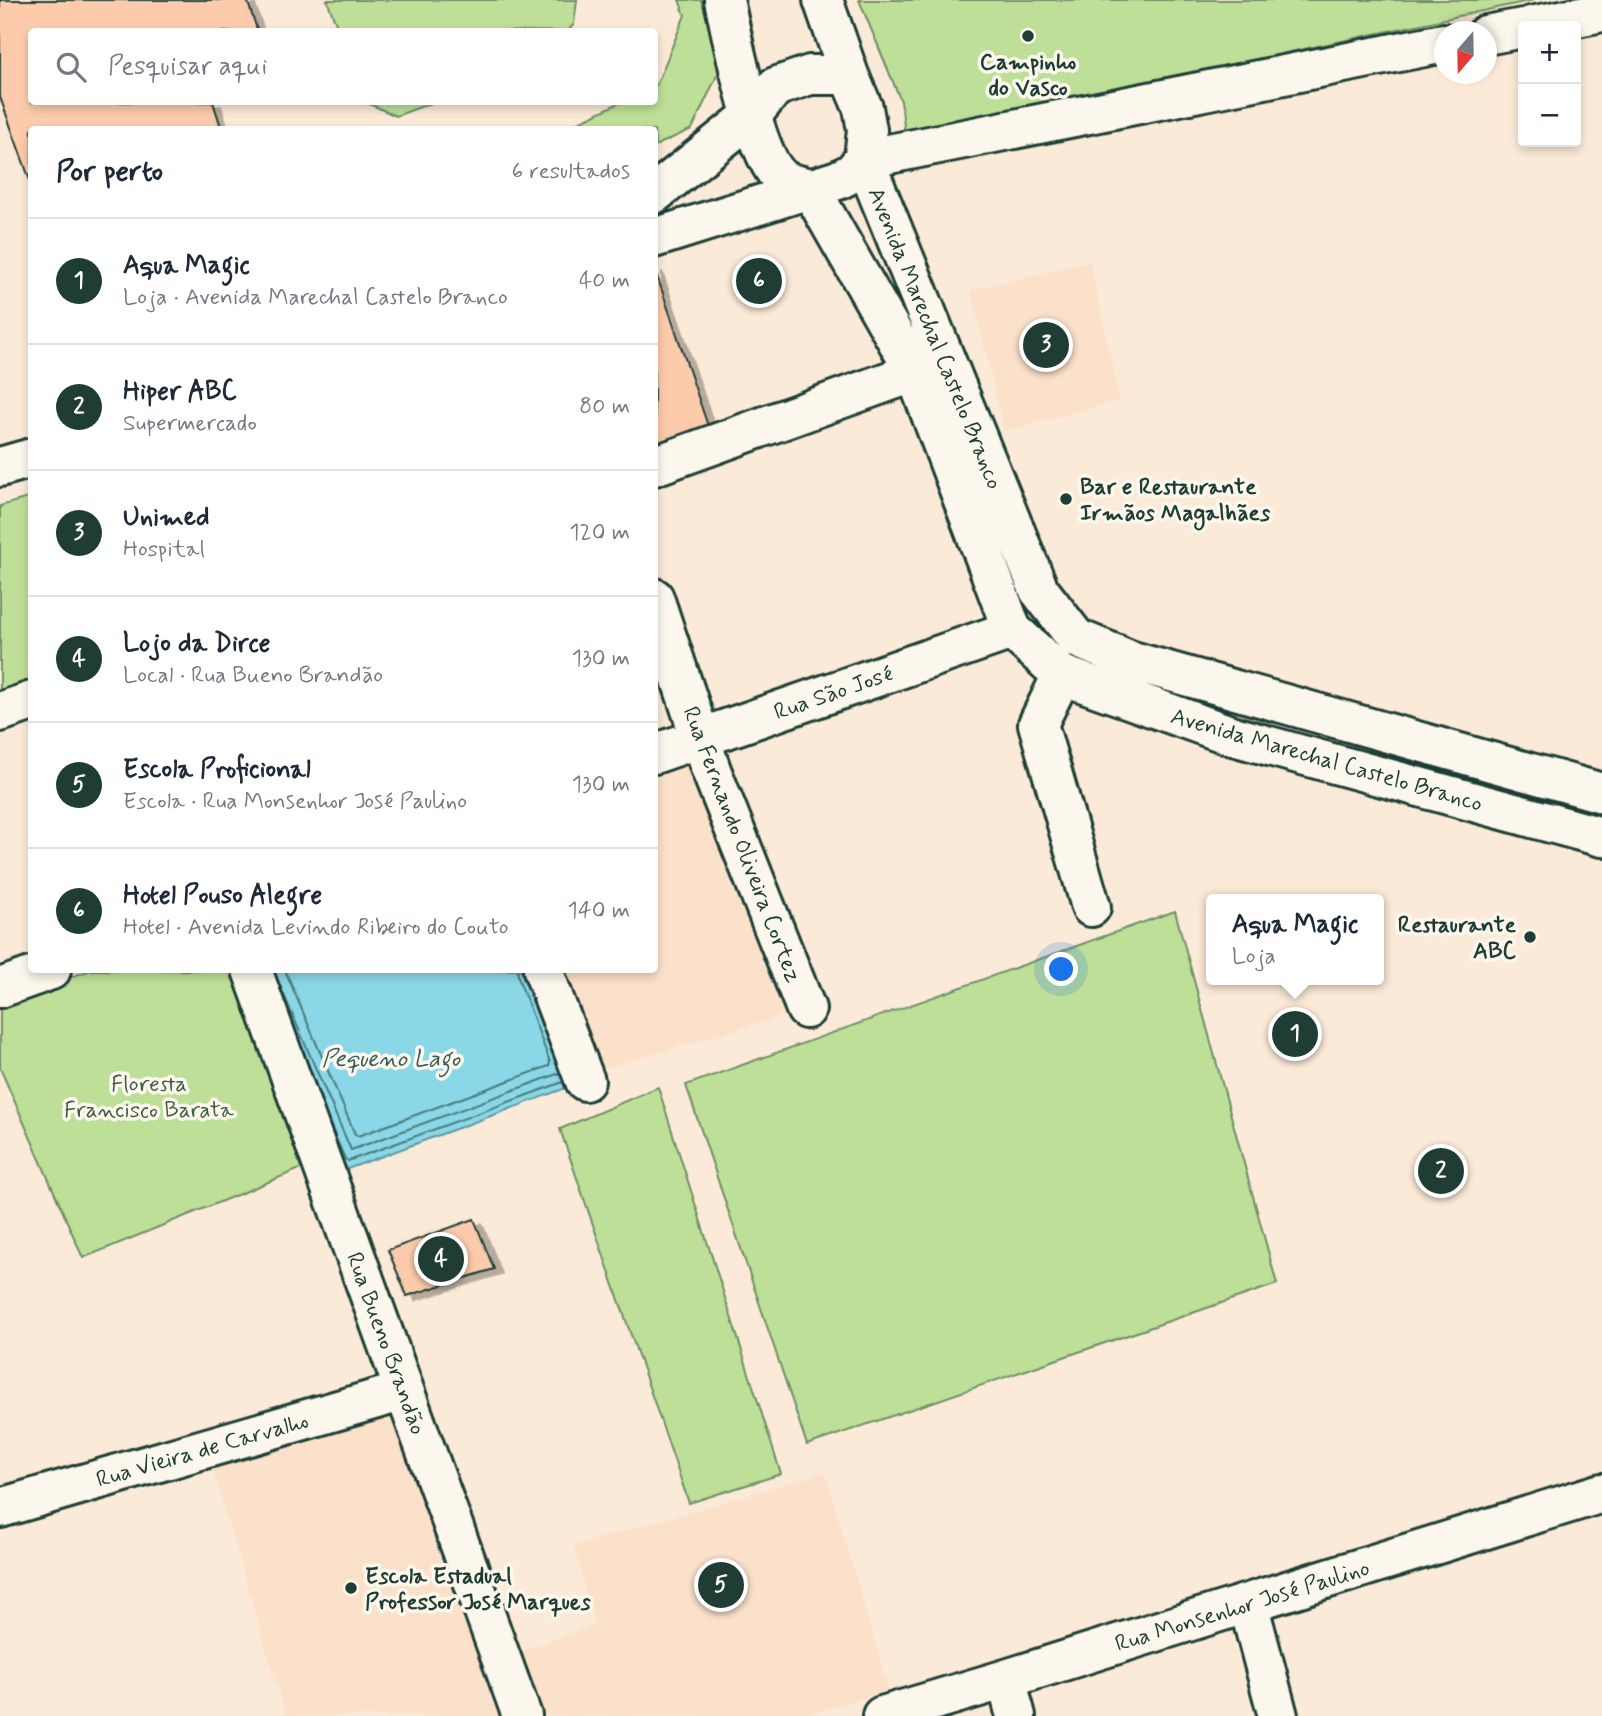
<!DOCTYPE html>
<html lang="pt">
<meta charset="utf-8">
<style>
:root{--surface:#fff;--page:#f2f2f3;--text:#1f2937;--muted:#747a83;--line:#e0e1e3;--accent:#1f3d34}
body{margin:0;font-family:Mynerve,sans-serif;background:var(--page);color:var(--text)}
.controls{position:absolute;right:21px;top:21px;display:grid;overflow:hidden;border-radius:7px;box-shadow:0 4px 10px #0003}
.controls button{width:63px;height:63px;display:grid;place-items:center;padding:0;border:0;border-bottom:2px solid var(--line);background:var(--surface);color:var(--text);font:35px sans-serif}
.compass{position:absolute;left:1434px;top:21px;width:63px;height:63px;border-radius:50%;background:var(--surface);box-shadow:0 4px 10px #0003;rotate:200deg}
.you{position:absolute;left:1062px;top:970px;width:24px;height:24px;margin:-18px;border:5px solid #fff;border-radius:50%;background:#1a73e8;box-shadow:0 0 0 10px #1a73e833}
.badge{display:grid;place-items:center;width:46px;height:46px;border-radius:50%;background:var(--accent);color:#fff;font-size:23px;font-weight:700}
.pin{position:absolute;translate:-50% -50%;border:4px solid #fff;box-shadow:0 2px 7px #0006}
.popup{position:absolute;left:1206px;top:894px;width:178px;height:91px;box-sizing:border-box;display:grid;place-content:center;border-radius:7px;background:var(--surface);filter:drop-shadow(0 2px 5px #0005);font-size:23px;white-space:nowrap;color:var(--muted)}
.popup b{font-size:26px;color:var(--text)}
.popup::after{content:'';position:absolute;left:50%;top:100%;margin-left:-14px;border:14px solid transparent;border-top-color:var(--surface)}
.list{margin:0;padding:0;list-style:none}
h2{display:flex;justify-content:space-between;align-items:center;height:91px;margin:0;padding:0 28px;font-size:30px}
h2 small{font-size:23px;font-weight:400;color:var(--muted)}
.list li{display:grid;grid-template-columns:46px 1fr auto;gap:21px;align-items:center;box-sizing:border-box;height:126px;padding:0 28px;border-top:2px solid var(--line)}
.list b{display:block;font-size:26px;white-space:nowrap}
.list p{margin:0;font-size:23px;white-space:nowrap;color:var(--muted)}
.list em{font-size:23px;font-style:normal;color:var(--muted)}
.icon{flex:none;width:38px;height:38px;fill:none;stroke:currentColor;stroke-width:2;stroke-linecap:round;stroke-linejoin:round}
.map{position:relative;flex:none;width:1602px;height:1716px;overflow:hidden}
.search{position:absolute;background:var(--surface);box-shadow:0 4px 10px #0003;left:28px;top:28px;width:630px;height:77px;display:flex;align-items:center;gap:18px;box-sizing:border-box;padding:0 24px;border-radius:7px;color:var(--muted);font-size:26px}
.panel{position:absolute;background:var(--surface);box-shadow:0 4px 10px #0003;left:28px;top:126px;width:630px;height:847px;border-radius:7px}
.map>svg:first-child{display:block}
</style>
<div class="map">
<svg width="1602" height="1716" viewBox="0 0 1602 1716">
<defs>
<filter id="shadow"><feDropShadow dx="8" dy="4.5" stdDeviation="0" flood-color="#0004"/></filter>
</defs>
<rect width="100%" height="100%" fill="#fbead8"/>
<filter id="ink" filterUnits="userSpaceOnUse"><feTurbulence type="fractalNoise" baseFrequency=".0143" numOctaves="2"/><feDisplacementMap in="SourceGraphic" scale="14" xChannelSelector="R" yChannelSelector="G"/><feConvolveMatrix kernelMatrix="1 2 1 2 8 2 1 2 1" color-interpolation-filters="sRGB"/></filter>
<g filter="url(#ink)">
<!-- built -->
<path fill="#fbe1ca" d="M1090 262 1120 400 1004 431 971 290Z
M700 738 806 1009 599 1070 560 970H654L655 758Z
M395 1415 498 1716H286L210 1461Z
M825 1472 889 1690 802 1716H538L516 1653 594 1625 574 1546Z"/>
<!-- green -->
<path fill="#bedf98" stroke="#6e8e66" stroke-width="2" d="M327 0H577L574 24 568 31 339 32Z
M679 0H701L723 63 692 129 655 146 654 130H562L621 102H654L655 86 657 84 685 15Z
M859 0H1534L905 134 901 101Z
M365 102H434L396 116Z
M31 497V680L0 691V506Z
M1175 911 1277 1284 807 1445 686 1085Z
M90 970H238L305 1167 83 1258 0 1068V1003Z
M658 1087 781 1474 689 1503 560 1129Z"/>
<!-- water -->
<path fill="#8ad7e8" stroke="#5f99a0" stroke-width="2" d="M256 970H543L585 1081 342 1171Z"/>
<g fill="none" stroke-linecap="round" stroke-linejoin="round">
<!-- shore -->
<path stroke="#4a7b7c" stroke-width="2" d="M285 970 355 1134 358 1136 549 1066 550 1062 519 980 517 970
M277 979 351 1150 560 1073
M332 1129 345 1159 348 1161 563 1082"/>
</g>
<!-- building -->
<path fill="#fccbab" stroke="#1f3d34" stroke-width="2" filter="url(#shadow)" d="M0 0H247L258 32H32V102H213L222 130H32V186L0 97Z
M654 267 710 432 654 451Z
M474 1219 494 1269 407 1296 388 1250Z"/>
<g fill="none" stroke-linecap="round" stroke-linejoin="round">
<defs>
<path id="minor" d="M1531 26 1602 12
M1486 35 1523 28
M1444 43 864 159 1039 590 1076 638 1132 661 1602 793
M810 188 915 372 1012 630 1062 675 1233 736 1602 837
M654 466 915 372
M654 598 711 770 806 1009
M1062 675 1038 724 1091 907
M0 712 32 701
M654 754 1012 630
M252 970 522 1716
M543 970 585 1081
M0 988 51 970
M0 1508 404 1391
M1248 1603 1278 1716
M1006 1679 1016 1716
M882 1716 1006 1679 1248 1603 1602 1493"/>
<path id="major" d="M724 0C732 36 755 161 784 180 790 184 803 186 810 188
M654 194 751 116 775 87 810 75H849
M654 238 838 180 852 173 864 159 867 130 863 108 849 75 823 0
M0 467 32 458"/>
</defs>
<!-- minor casing -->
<use href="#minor" stroke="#1f3d34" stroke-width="44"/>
<!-- major casing -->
<use href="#major" stroke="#1f3d34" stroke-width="44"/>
<!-- minor -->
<use href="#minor" stroke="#fbf7ec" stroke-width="38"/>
<!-- major -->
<use href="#major" stroke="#fbf7ec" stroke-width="38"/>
</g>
</g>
<!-- markers -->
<g fill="#1f3d34" stroke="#fbf7ec" stroke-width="2.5">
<circle cx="1028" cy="36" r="7"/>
<circle cx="1066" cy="499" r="7"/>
<circle cx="1530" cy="937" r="7"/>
<circle cx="351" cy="1588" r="7"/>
</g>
<g text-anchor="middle" stroke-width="7" stroke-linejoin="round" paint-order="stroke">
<!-- poi labels -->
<g font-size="23" font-weight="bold" fill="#1f3d34" stroke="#fbf7ec" text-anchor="start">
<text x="1028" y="69" text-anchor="middle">Campinho<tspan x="1028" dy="26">do Vasco</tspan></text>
<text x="1080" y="494">Bar e Restaurante<tspan x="1080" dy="26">Irmãos Magalhães</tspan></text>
<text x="1516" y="932" text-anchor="end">Restaurante<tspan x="1516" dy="26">ABC</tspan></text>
<text x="365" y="1583">Escola Estadual<tspan x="365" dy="26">Professor José Marques</tspan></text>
</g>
<!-- street labels -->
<g font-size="23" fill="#1f3d34" stroke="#fbf7ec">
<text transform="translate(936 338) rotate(68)" y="8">Avenida Marechal Castelo Branco</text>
<text transform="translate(833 692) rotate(-19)" y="8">Rua São José</text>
<text transform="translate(1327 759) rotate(16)" y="8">Avenida Marechal Castelo Branco</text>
<text transform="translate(743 844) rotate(69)" y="8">Rua Fernando Oliveira Cortez</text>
<text transform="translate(387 1343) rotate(70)" y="8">Rua Bueno Brandão</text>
<text transform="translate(202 1449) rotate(-16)" y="8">Rua Vieira de Carvalho</text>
<text transform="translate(1242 1605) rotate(-17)" y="8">Rua Monsenhor José Paulino</text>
</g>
<!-- park labels -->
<g font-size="23" fill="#3f5d48" stroke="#fbf7ec">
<text x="149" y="1091">Floresta<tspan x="149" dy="26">Francisco Barata</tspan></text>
</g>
<!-- water labels -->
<g font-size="24" font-style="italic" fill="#345c58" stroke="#fbf7ec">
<text x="391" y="1066">Pequeno Lago</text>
</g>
</g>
</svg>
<div class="controls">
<button>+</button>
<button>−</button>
</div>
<svg class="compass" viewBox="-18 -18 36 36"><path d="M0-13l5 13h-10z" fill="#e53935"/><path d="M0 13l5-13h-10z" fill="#747a83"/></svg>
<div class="you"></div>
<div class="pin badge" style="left:1295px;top:1034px">1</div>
<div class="popup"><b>Aqua Magic</b>Loja</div>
<div class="pin badge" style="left:1441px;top:1171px">2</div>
<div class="pin badge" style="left:1046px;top:345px">3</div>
<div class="pin badge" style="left:441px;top:1259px">4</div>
<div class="pin badge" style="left:721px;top:1585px">5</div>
<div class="pin badge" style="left:759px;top:281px">6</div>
<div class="search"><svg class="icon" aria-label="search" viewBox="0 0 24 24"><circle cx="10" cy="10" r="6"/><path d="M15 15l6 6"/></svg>Pesquisar aqui</div>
<section class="panel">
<h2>Por perto<small>6 resultados</small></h2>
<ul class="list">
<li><span class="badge">1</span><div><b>Aqua Magic</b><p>Loja · Avenida Marechal Castelo Branco</p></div><em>40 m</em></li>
<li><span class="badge">2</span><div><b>Hiper ABC</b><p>Supermercado</p></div><em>80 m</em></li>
<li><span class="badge">3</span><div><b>Unimed</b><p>Hospital</p></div><em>120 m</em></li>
<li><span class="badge">4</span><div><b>Lojo da Dirce</b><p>Local · Rua Bueno Brandão</p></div><em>130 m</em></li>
<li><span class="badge">5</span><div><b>Escola Proficional</b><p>Escola · Rua Monsenhor José Paulino</p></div><em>130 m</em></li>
<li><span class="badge">6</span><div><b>Hotel Pouso Alegre</b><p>Hotel · Avenida Levindo Ribeiro do Couto</p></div><em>140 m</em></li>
</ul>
</section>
</div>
